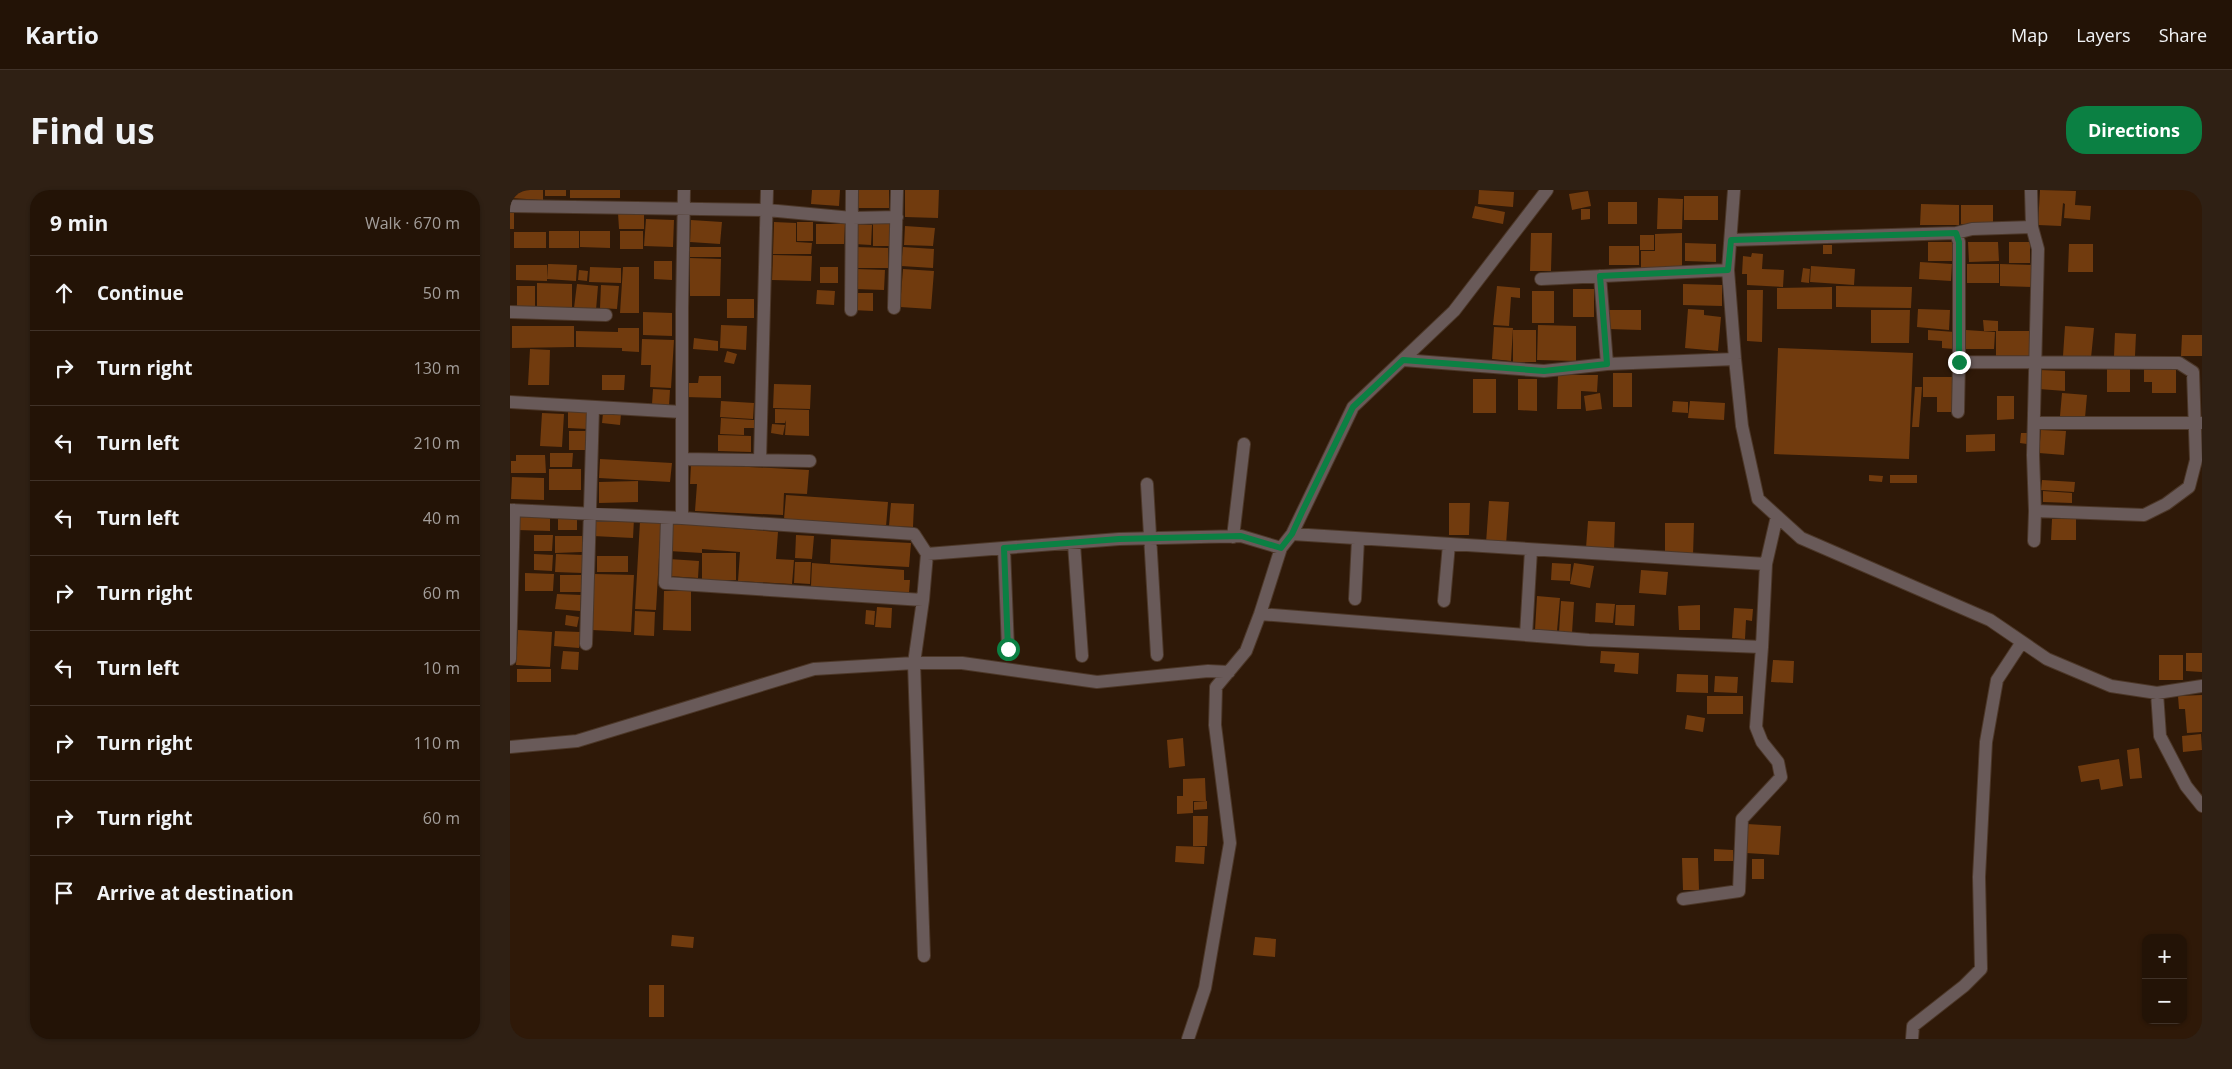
<!DOCTYPE html>
<meta charset="utf-8">
<style>
:root{--surface:#231306;--page:#2f2014;--text:#f1f3f6;--muted:#a39e9b;--line:#403228;--accent:#0b8043}
body{margin:0;font-family:"Open Sans",sans-serif;background:var(--page);color:var(--text)}
.controls{position:absolute;right:15px;bottom:15px;display:grid;overflow:hidden;border-radius:10px;box-shadow:0 1px 4px #0004}
.controls button{width:45px;height:45px;display:grid;place-items:center;padding:0;border:0;border-bottom:1px solid var(--line);background:var(--surface);color:var(--text);font:25px sans-serif}
.stop{position:absolute;width:15px;height:15px;margin:-11px;border:4px solid #0b8043;border-radius:50%;background:#fff}
.stop.end{background:#0b8043;border-color:#fff;box-shadow:0 1px 5px #0008}
.list{margin:0;padding:0;list-style:none}
h2{display:flex;justify-content:space-between;align-items:center;height:65px;margin:0;padding:0 20px;font-size:21px}
h2 small{font-size:16px;font-weight:400;color:var(--muted)}
.list li{display:grid;grid-template-columns:32px 1fr auto;gap:15px;align-items:center;box-sizing:border-box;height:75px;padding:0 20px;border-top:1px solid var(--line)}
.list b{display:block;font-size:19px;white-space:nowrap}
.list em{font-size:16px;font-style:normal;color:var(--muted)}
.icon{flex:none;width:28px;height:28px;fill:none;stroke:currentColor;stroke-width:2;stroke-linecap:round;stroke-linejoin:round}
.map{position:relative;flex:none;width:1692px;height:849px;overflow:hidden;border-radius:20px}
header{display:flex;align-items:center;gap:30px;box-sizing:border-box;height:70px;padding:0 25px;background:var(--surface);border-bottom:1px solid var(--line)}
header strong{font-size:24px}
nav{display:flex;gap:28px;margin-inline-start:auto;font-size:18px}
.intro{display:flex;align-items:center;justify-content:space-between;box-sizing:border-box;height:120px;padding:0 30px}
h1{margin:0;font-size:35px}
.button{padding:12px 22px;border-radius:20px;background:var(--accent);color:#fff;font-size:18px;font-weight:700}
main{display:flex;gap:30px;padding:0 30px}
aside{flex:1;background:var(--surface);border-radius:20px;box-shadow:0 1px 4px #0004}
.map>svg:first-child{display:block}
</style>
<header>
<strong>Kartio</strong>
<nav><a>Map</a><a>Layers</a><a>Share</a></nav>
</header>
<div class="intro"><h1>Find us</h1><a class="button">Directions</a></div>
<main>
<aside>
<h2>9 min<small>Walk · 670 m</small></h2>
<ul class="list">
<li><svg class="icon" aria-label="ahead" viewBox="0 0 24 24"><path d="M12 20V5M6 11l6-6 6 6"/></svg><div><b>Continue</b></div><em>50 m</em></li>
<li><svg class="icon" aria-label="right" viewBox="0 0 24 24"><path d="M7 20v-9h11M14 6l5 5-5 5"/></svg><div><b>Turn right</b></div><em>130 m</em></li>
<li><svg class="icon" aria-label="left" viewBox="0 0 24 24"><path d="M17 20v-9H6M10 6l-5 5 5 5"/></svg><div><b>Turn left</b></div><em>210 m</em></li>
<li><svg class="icon" aria-label="left" viewBox="0 0 24 24"><path d="M17 20v-9H6M10 6l-5 5 5 5"/></svg><div><b>Turn left</b></div><em>40 m</em></li>
<li><svg class="icon" aria-label="right" viewBox="0 0 24 24"><path d="M7 20v-9h11M14 6l5 5-5 5"/></svg><div><b>Turn right</b></div><em>60 m</em></li>
<li><svg class="icon" aria-label="left" viewBox="0 0 24 24"><path d="M17 20v-9H6M10 6l-5 5 5 5"/></svg><div><b>Turn left</b></div><em>10 m</em></li>
<li><svg class="icon" aria-label="right" viewBox="0 0 24 24"><path d="M7 20v-9h11M14 6l5 5-5 5"/></svg><div><b>Turn right</b></div><em>110 m</em></li>
<li><svg class="icon" aria-label="right" viewBox="0 0 24 24"><path d="M7 20v-9h11M14 6l5 5-5 5"/></svg><div><b>Turn right</b></div><em>60 m</em></li>
<li><svg class="icon" aria-label="arrive" viewBox="0 0 24 24"><path d="M6 21V4h12l-3 4 3 4H6"/></svg><div><b>Arrive at destination</b></div></li>
</ul>
</aside>
<div class="map">
<svg width="1692" height="849" viewBox="0 0 1692 849">
<rect width="100%" height="100%" fill="#2f1908"/>
<!-- building -->
<path fill="#713b0e" d="M0 0H33V10L0 8Z
M35 0H56V6H35Z
M60 0H110V8H60Z
M302 0H330L329 16 301 14Z
M344 0H379V18H344Z
M395 0H429L428 28 395 27Z
M969 0 1004 2 1003 17 968 14Z
M1530 0 1566 1 1565 15 1581 16 1580 30 1554 28 1555 14 1553 13 1551 36 1528 35Z
M1078 1 1081 16 1062 20 1059 4Z
M1174 6H1208V30H1174Z
M1148 8 1173 9 1172 39H1147Z
M1098 12H1127V34H1098Z
M1411 14 1449 15V35H1410Z
M1451 15H1483V34H1451Z
M965 16 995 22 993 34 962 28Z
M1071 19H1080V29L1071 30Z
M0 20H4V39H0Z
M108 23H134V39H109Z
M136 29 164 30 163 57 134 56Z
M181 30 212 32 210 54 180 52Z
M264 32 286 33V52L302 53 301 64H263Z
M287 32H303V51H287Z
M363 32H382V56H363Z
M306 34H335L334 54H306Z
M346 34 362 35 361 55 344 54Z
M395 36 425 38 423 56 394 55Z
M39 41H69V58H39Z
M70 41H100V58L70 57Z
M110 41H133V59H110Z
M4 42H36V58H4Z
M1021 43H1042L1041 81H1020Z
M1172 43V78H1131V61H1145V44Z
M1130 45H1144V60H1130Z
M1418 52H1442V71H1418Z
M1458 52H1488L1489 71 1459 72Z
M1499 52H1520V73H1499Z
M1175 53 1206 54V72L1175 71Z
M1559 54H1583V82H1558Z
M1313 55H1322V64H1313Z
M1099 56H1129V75H1099Z
M180 57H211V67H180Z
M345 57 378 58V78H345Z
M393 57 424 59 423 78 391 76Z
M1242 63 1253 64 1252 79 1274 80 1273 97 1237 95V84H1232L1233 66 1241 67Z
M263 65 302 66 301 91 262 90Z
M180 68 211 69 210 106H180Z
M144 71H162V90L144 89Z
M1410 72 1442 74 1441 91 1409 89Z
M38 74 67 75 66 91 37 89Z
M1457 74H1489V93H1457Z
M1490 74 1523 75 1522 97 1490 96Z
M6 75H37V91L6 90Z
M1301 76 1345 79 1344 95 1300 92Z
M80 77 111 78V93L79 92Z
M113 77H129V123H110Z
M310 77H328V93H310Z
M1293 78 1300 79 1299 93 1291 92Z
M346 79 375 80 374 100 345 99Z
M393 79 424 81 421 119 390 117Z
M69 80 78 81 77 91 68 90Z
M27 93 62 94V119H27Z
M67 94 88 96 86 120 64 118Z
M1173 94 1212 95V116L1173 115Z
M91 95 109 96 107 119 90 118Z
M7 96H25V119H7Z
M987 96 1010 98V108L1001 107 999 136 983 135Z
M1326 96 1402 97 1401 118 1326 117Z
M1322 97V119H1267V98Z
M1063 99H1084V127H1063Z
M307 100 325 101 324 115 306 114Z
M1237 100H1253L1252 152 1237 151Z
M1022 101H1044V133H1022Z
M342 103H363V121L342 120Z
M217 109H244V128H217Z
M1178 119 1194 120V125L1211 127 1208 161 1175 158Z
M1408 119 1440 120 1439 140 1407 137Z
M1098 120H1131V140L1098 139Z
M1361 120H1400L1399 153H1361Z
M133 122 162 123V146L133 145Z
M1473 130 1488 131V141H1521V168H1486V141H1474Z
M211 135 237 136 236 160 210 158Z
M1028 135 1066 136V171L1027 170Z
M2 136H64V157L2 158Z
M1555 136 1584 138 1581 168 1553 166Z
M984 137 1003 138 1001 171 982 169Z
M108 138H129V162L112 161V158L66 157V141L108 142Z
M1003 140H1026V172H1003Z
M1418 140 1445 142 1444 159 1432 158V151L1418 150Z
M1456 140 1485 142 1484 159H1456Z
M1605 143 1626 144 1625 166H1604Z
M1672 145H1692V166H1671Z
M184 148 208 151V161L183 159Z
M132 149 164 150 161 198 140 197 141 175H131Z
M1268 158 1403 163 1399 269 1264 264Z
M20 159 40 160 39 195H18Z
M217 161 227 164 224 174 214 172Z
M1597 179H1620V202H1597Z
M1634 179H1666V203H1642V192H1634Z
M1530 180 1555 181V201L1529 199Z
M1103 183H1122V217H1103Z
M92 185H115L114 200H92Z
M1048 185H1088L1087 202 1071 201V219H1047Z
M189 186H211V208L175 207V193H188Z
M1413 187H1445L1442 222H1427V207H1413Z
M963 189H986V223H963Z
M1008 189H1027V221L1008 220Z
M264 194 301 195 300 219 263 218Z
M1405 197H1412L1409 237H1402Z
M143 199 160 200 159 216 142 214Z
M1090 203 1092 219 1076 221 1074 206Z
M1552 203 1577 205 1575 228 1550 226Z
M1487 206H1504V229L1487 230Z
M211 211 244 213 243 229 210 227Z
M1163 211 1178 212V223L1162 222Z
M1180 211 1215 213 1214 230 1178 228Z
M265 219 299 220V246L275 245 276 230 275 233H265Z
M58 221H79L78 239 58 238Z
M32 223 54 224 52 257 30 256Z
M93 223 111 224 110 235 92 233Z
M211 228 244 230V238H234V245L210 244Z
M262 234 275 235 273 245 261 243Z
M1531 240 1556 241 1554 265 1529 263Z
M59 241H77V260H59Z
M1511 243H1518L1517 254 1510 253Z
M1485 244V261L1456 262V245Z
M208 245 241 246V262L208 261Z
M40 263H63L62 277H40Z
M6 265H35L36 283H1V271H6Z
M90 269 162 273 160 292 89 288Z
M181 274 299 280 297 304 274 303 273 325 185 321 187 294H180Z
M39 279H71V300H39Z
M1359 285 1373 286 1372 292 1359 291Z
M1380 285H1407V293H1380Z
M2 287 34 288V310L1 309Z
M1532 290 1565 292 1564 302 1531 300Z
M128 291V312L89 313V292Z
M1533 301 1562 303V313L1533 312Z
M276 305 378 312 376 337 274 329Z
M979 311 999 312 996 355 976 353Z
M381 313 404 314 403 337 379 336Z
M939 313H960L959 345H939Z
M7 326 40 327V341L7 340Z
M48 327H67V340H48Z
M84 327 124 329 123 348 83 346Z
M1542 329H1566V350H1541Z
M130 331 151 332 146 420 125 419Z
M1078 331 1105 332 1104 360 1076 358Z
M161 333 268 342 266 369 284 370 282 394 228 391 230 362 192 359V363L159 361Z
M1155 333H1184L1183 366H1155Z
M24 345H43L42 361H24Z
M286 345 304 346 302 369 285 368Z
M45 346H72V362L45 363Z
M321 349 401 353 399 377 320 373Z
M192 363H226V390H192Z
M24 364 43 365 42 381 24 380Z
M46 364 74 365 73 383 45 382Z
M87 366H118V382H87Z
M159 369 189 371 188 388 158 386Z
M285 372H301L300 394 284 393Z
M302 373 394 380V390H400L399 403 301 396Z
M1042 373 1061 374 1060 391 1041 390Z
M1064 373 1084 376 1080 398 1060 394Z
M1131 380 1158 382 1156 405 1129 403Z
M15 383 44 384 43 401H15Z
M84 384 124 385 121 442 82 440Z
M50 385H72V402H50Z
M154 401H181V441L153 440Z
M47 404 71 405 70 421 45 419Z
M1027 406 1050 408 1047 441 1025 440Z
M1051 411 1064 412 1062 443 1049 442Z
M1086 413 1105 414 1103 433 1085 432Z
M1106 415H1125L1124 436 1105 435Z
M1190 415V440H1169L1168 416Z
M367 417 382 418 381 438 365 437Z
M1224 418 1243 419 1242 431 1236 430 1235 449 1222 448Z
M356 420 365 421 364 435 355 434Z
M125 421 145 422 144 446 124 445Z
M56 425 69 427 67 437 55 435Z
M8 440 42 442 40 477 6 475Z
M45 441 70 442 69 458 44 456Z
M53 461 69 462 68 480 51 479Z
M1091 461 1129 463 1128 484 1104 482 1105 474 1090 473Z
M1676 463H1692V482L1676 481Z
M1649 465H1673V490H1649Z
M1263 470 1284 471 1283 493 1261 492Z
M7 479H41V492H7Z
M1167 484 1198 485V503L1166 502Z
M1205 486 1228 487 1227 503 1204 502Z
M1692 505V542L1677 543 1675 519H1669L1668 506Z
M1197 506H1233V524H1197Z
M1177 525 1195 528 1193 542 1175 539Z
M1691 544 1692 560 1673 562 1672 546Z
M673 548 675 576 659 578 657 550Z
M1629 558 1632 588 1620 589 1617 560Z
M1609 569 1613 596 1591 600 1589 589 1571 592 1568 576Z
M695 588 696 611H683V623L667 624V606H673V589Z
M697 611V619L684 620V612Z
M683 626H698L697 656H683Z
M1237 634 1271 636 1269 665 1236 663Z
M666 656 695 657 694 674 665 672Z
M1204 659 1223 660V671H1204Z
M1172 668H1188L1189 700H1173Z
M1242 669H1254V689H1242Z
M162 745 184 747 183 758 161 756Z
M745 747 766 749 765 767 743 765Z
M139 795H154V827H139Z"/>
<g fill="none" stroke-linecap="round" stroke-linejoin="round">
<defs>
<path id="minor" d="M1224 0 1218 80 1225 169 1232 236 1248 309 1291 348 1480 430 1537 469 1601 496 1647 503 1692 496
M1521 0 1522 37 1528 59 1523 265 1525 321 1524 351
M0 16 257 20 342 28 387 27
M1446 43 1462 39 1522 37
M1221 50 1446 43 1449 52V172L1669 173 1683 182 1686 270 1679 297 1656 314 1634 325 1525 321
M1090 86 1097 174
M1031 89 1218 80
M384 118 387 0
M341 120 342 0
M0 122 96 125
M893 170 1034 181 1097 174 1225 169
M0 212 172 222
M1448 222 1449 172
M1524 233H1692
M172 269 300 271
M250 270 257 0
M637 294 647 465
M0 320 172 328V119L174 0
M157 328 155 393 413 410 417 364 404 344 172 328
M782 344 1256 374
M723 347 734 254
M564 354 572 466
M494 358 498 459
M417 364 609 349 731 346 771 358
M845 409 848 349
M413 410 404 473 414 766
M934 411 939 354
M750 424 1079 450 1252 457 1246 537 1252 552 1268 572 1271 587 1232 629 1229 701 1173 709
M1016 445 1021 360
M76 454 83 218
M1252 457 1256 374 1267 326
M0 469 4 320
M1647 503 1650 546 1676 596 1692 616
M0 557 67 551 304 479 404 473H452L587 492 698 481 719 482
M678 849 695 798 720 653 705 535 706 497 736 461 750 424 771 358 782 344 843 217 944 121 1037 0
M1402 849 1403 836 1454 796 1471 779 1469 687 1476 552 1487 490 1512 452"/>
</defs>
<!-- minor casing -->
<use href="#minor" stroke="#4c3728" stroke-width="14"/>
<!-- minor -->
<use href="#minor" stroke="#695a59" stroke-width="12"/>
</g>
<g fill="none" stroke-linecap="round" stroke-linejoin="round">
<!-- route -->
<path stroke="#0b8043" stroke-width="6" d="M498 459 494 358 609 349 731 346 771 358 782 344 792 322 843 217 893 170 1034 181 1097 174 1090 86 1218 80 1221 50 1446 43 1449 52V172"/>
</g>
</svg>
<div class="controls">
<button>+</button>
<button>−</button>
</div>
<div class="stop" style="left:498px;top:459px"></div>
<div class="stop end" style="left:1449px;top:172px"></div>
</div>
</main>
